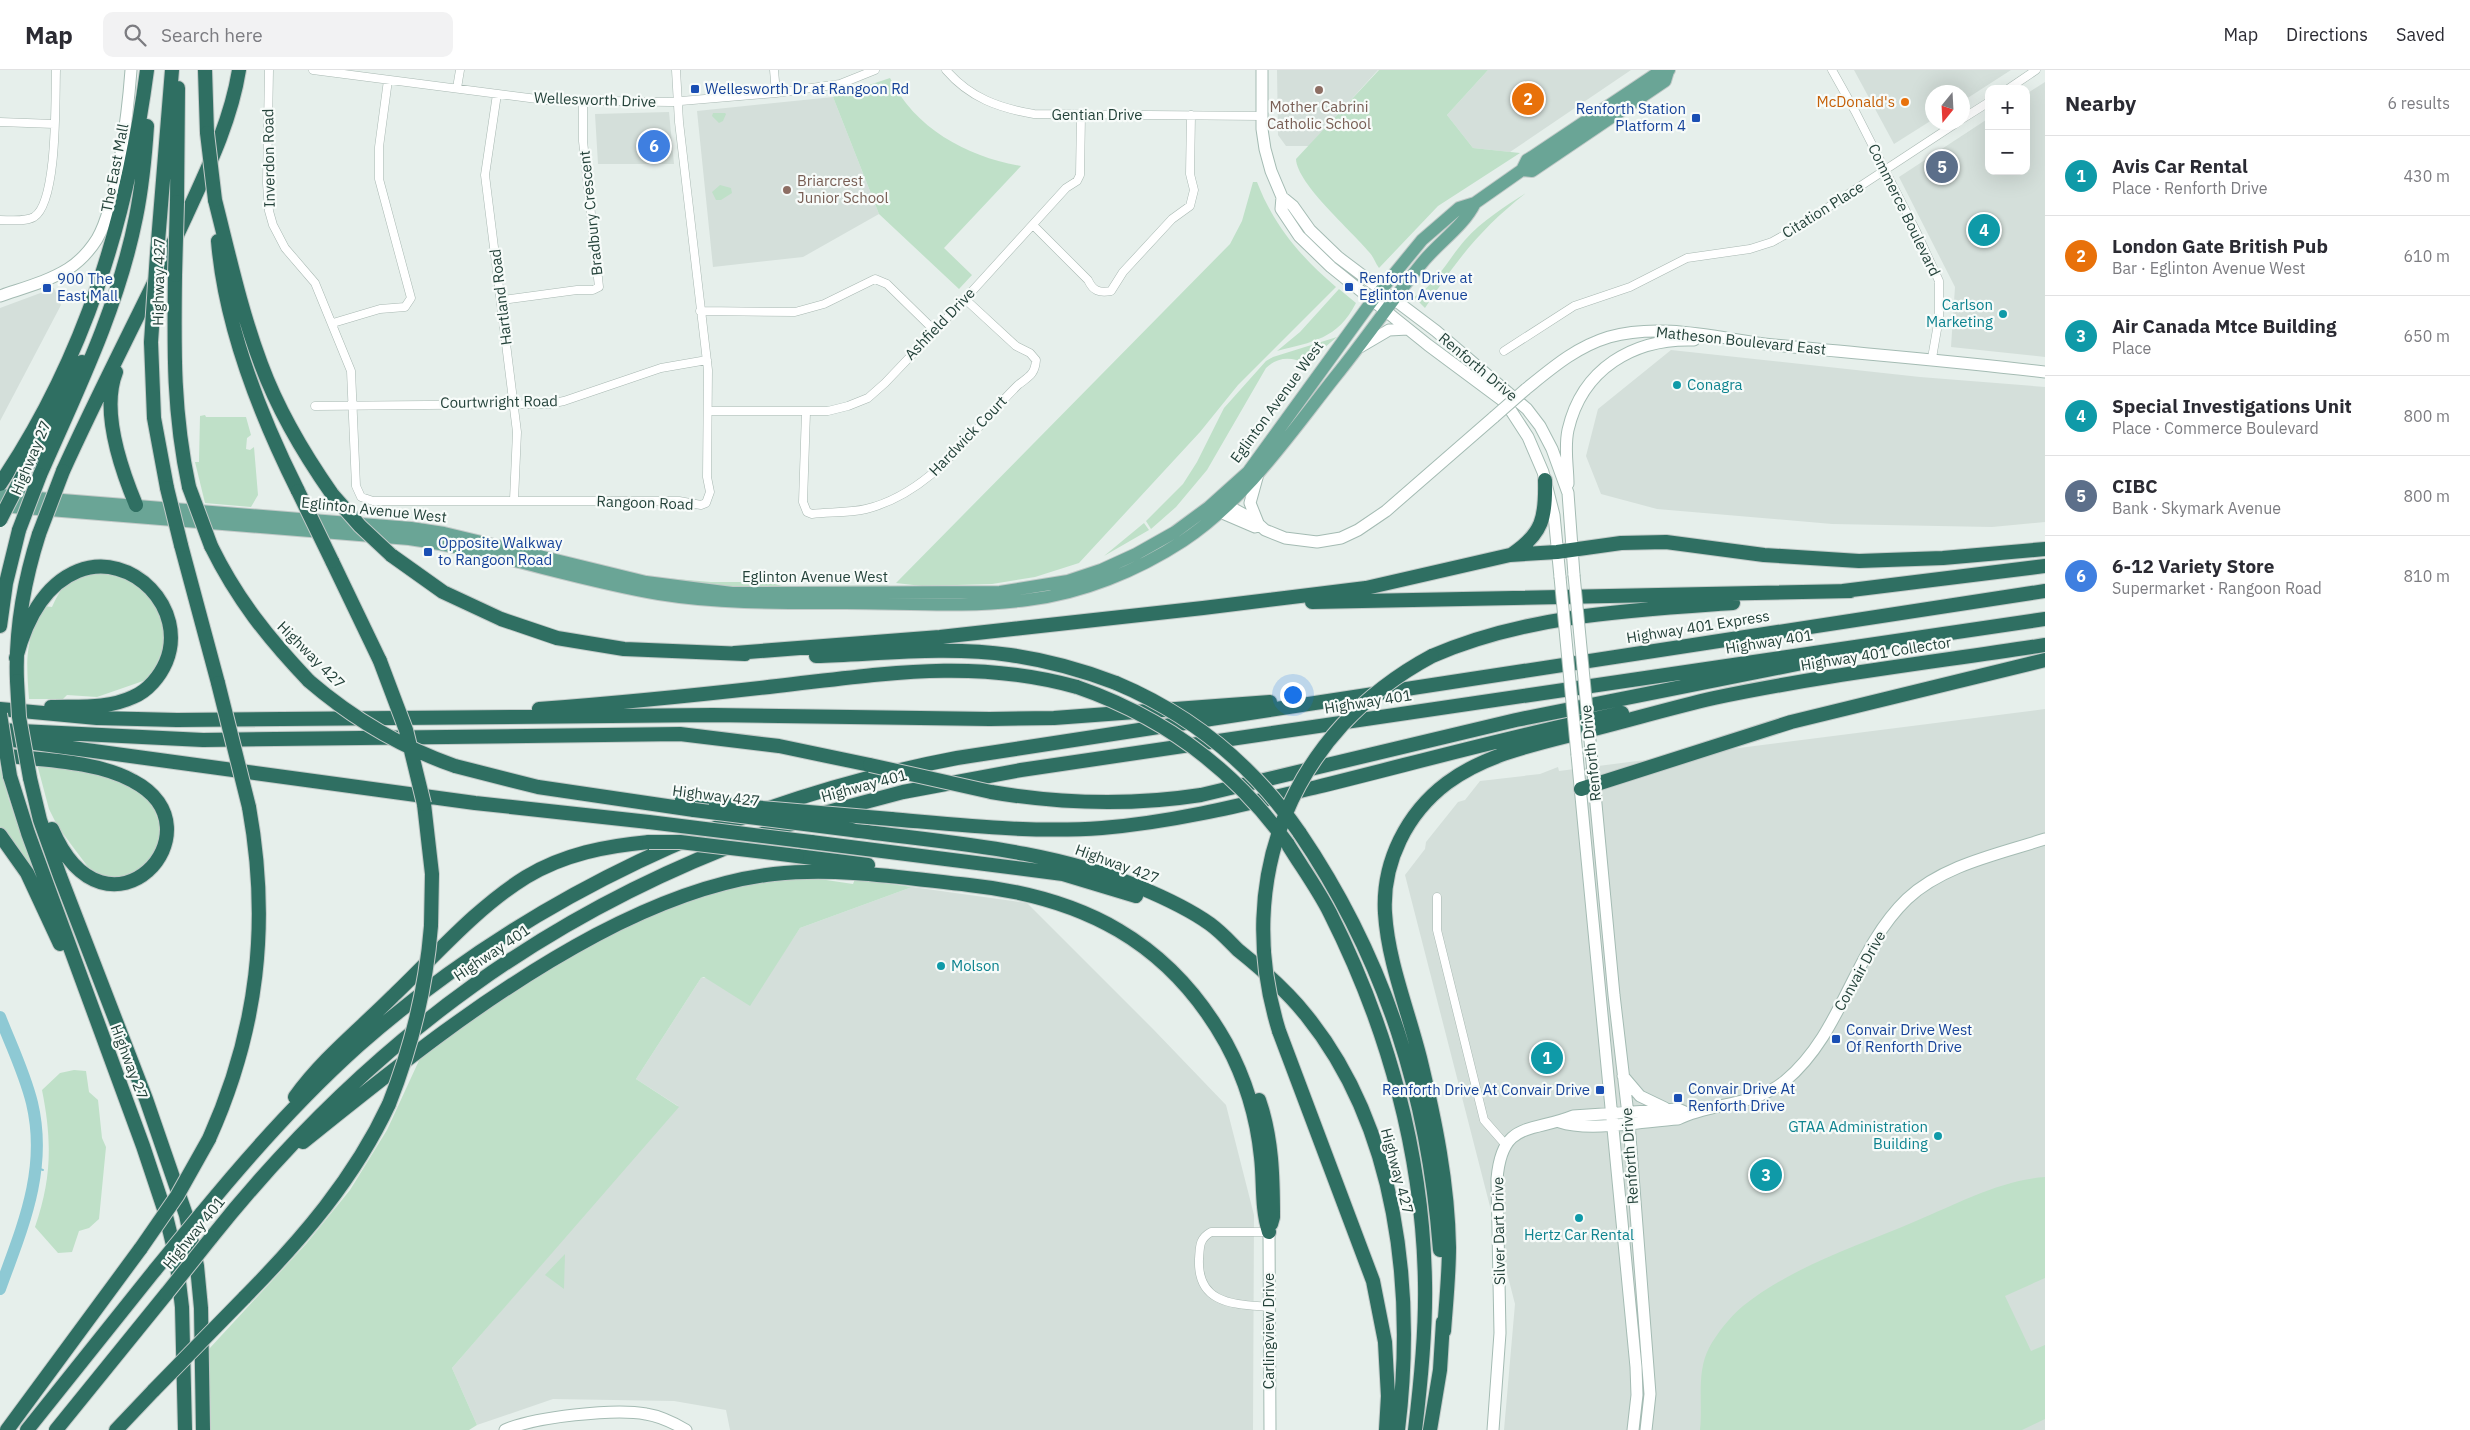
<!DOCTYPE html>
<meta charset="utf-8">
<style>
:root{--surface:#fff;--page:#f2f2f3;--text:#2b2b33;--muted:#7c7c81;--line:#e1e1e2;--accent:#855347}
body{margin:0;font-family:"IBM Plex Sans",sans-serif;background:var(--page);color:var(--text)}
.controls{position:absolute;right:15px;top:15px;display:grid;overflow:hidden;border-radius:10px;box-shadow:0 5px 20px #0002}
.controls button{width:45px;height:45px;display:grid;place-items:center;padding:0;border:0;border-bottom:1px solid var(--line);background:var(--surface);color:var(--text);font:25px sans-serif}
.compass{position:absolute;left:1925px;top:15px;width:45px;height:45px;border-radius:50%;background:var(--surface);box-shadow:0 5px 20px #0002;rotate:198deg}
.you{position:absolute;left:1292px;top:624px;width:18px;height:18px;margin:-12px;border:4px solid #fff;border-radius:50%;background:#1a73e8;box-shadow:0 0 0 8px #1a73e833}
.badge{display:grid;place-items:center;width:32px;height:32px;border-radius:50%;background:var(--accent);color:#fff;font-size:16px;font-weight:700}
.pin{position:absolute;translate:-50% -50%;border:2px solid #fff;box-shadow:0 1px 5px #0006}
.list{margin:0;padding:0;list-style:none}
h2{display:flex;justify-content:space-between;align-items:center;height:65px;margin:0;padding:0 20px;font-size:21px}
h2 small{font-size:16px;font-weight:400;color:var(--muted)}
.list li{display:grid;grid-template-columns:32px 1fr auto;gap:15px;align-items:center;box-sizing:border-box;height:80px;padding:0 20px;border-top:1px solid var(--line)}
.list b{display:block;font-size:19px;white-space:nowrap}
.list p{margin:0;font-size:16px;white-space:nowrap;color:var(--muted)}
.list em{font-size:16px;font-style:normal;color:var(--muted)}
.icon{flex:none;width:28px;height:28px;fill:none;stroke:currentColor;stroke-width:2;stroke-linecap:round;stroke-linejoin:round}
.map{position:relative;flex:none;width:2045px;height:1360px;overflow:hidden}
header{display:flex;align-items:center;gap:30px;box-sizing:border-box;height:70px;padding:0 25px;background:var(--surface);border-bottom:1px solid var(--line)}
header strong{font-size:24px}
nav{display:flex;gap:28px;margin-inline-start:auto;font-size:18px}
.search{width:350px;height:45px;background:var(--page);display:flex;align-items:center;gap:12px;box-sizing:border-box;padding:0 18px;border-radius:10px;color:var(--muted);font-size:19px}
main{display:flex}
aside{flex:1;background:var(--surface)}
.map>svg:first-child{display:block}
</style>
<header>
<strong>Map</strong>
<div class="search"><svg class="icon" aria-label="search" viewBox="0 0 24 24"><circle cx="10" cy="10" r="6"/><path d="M15 15l6 6"/></svg>Search here</div>
<nav><a>Map</a><a>Directions</a><a>Saved</a></nav>
</header>
<main>
<div class="map">
<svg width="2045" height="1360" viewBox="0 0 2045 1360">
<rect width="100%" height="100%" fill="#e6efeb"/>
<!-- built -->
<path fill="#d4dfda" d="M1277 0H1378L1309 76H1286L1278 65Z
M1488 0H1631L1510 82 1473 78 1447 45Z
M1854 0H2011L1963 31 1962 22H1932V50L1894 74Z
M2045 12V287L1951 277 1955 217 1899 107 1989 48V101H2026V24Z
M833 27 879 144 803 187 713 197 697 41Z
M669 42 674 94H598L595 44Z
M54 218 61 235 0 351V238Z
M1671 280 1920 307 2045 317V452L1992 457 1832 454 1657 439 1601 424 1586 386 1598 339Z
M2045 639V1360H1504L1515 1234 1405 805 1425 779 1426 772 1458 732 1465 730 1480 711 1540 704 1558 697 1559 701Z
M912 817 1027 833 1153 959 1226 1035 1254 1145 1253 1360H730L726 1340 674 1331 553 1329 477 1355 452 1298 678 1036 636 1009 701 908 768 906 800 858Z"/>
<!-- green -->
<path fill="#bfe0c8" d="M1379 0H1488L1447 45 1473 78 1520 83 1438 136 1379 198C1375 193 1374 187 1369 182 1352 161 1297 114 1296 89Z
M890 8C915 59 968 87 1021 96L944 178 972 205 959 219 879 144 833 27Z
M713 43H725L726 44 723 51 719 53 712 46Z
M1253 112H1257C1274 156 1300 186 1336 217L1238 315 1200 362 1079 493 1035 507 992 514 922 516 896 513 1230 174 1242 151Z
M720 115 731 118 732 123 721 130H716L712 122Z
M1526 123C1480 159 1456 191 1425 238L1414 227C1435 216 1449 188 1465 170 1482 151 1504 137 1526 123Z
M1339 219 1356 233C1338 269 1312 272 1277 281L1300 262Z
M1337 267 1305 294C1292 286 1277 287 1266 298L1207 400 1176 437 1151 459 1146 451 1183 414 1197 392 1224 338 1266 291 1273 287Z
M205 345 206 347H246L251 365 247 368 246 379 250 380 254 377 258 425 251 437 205 433 195 392H199L200 346Z
M1144 453 1149 460 1104 486Z
M96 502 119 504 144 519 159 539 165 565 162 581 153 603 146 610 97 627 67 625 63 629H29C26 589 25 571 44 536L52 537C65 510 67 510 96 502Z
M653 507 711 512H767L790 518 808 519 822 516 887 515 896 519 751 520Z
M37 694 84 701 124 711 152 733 161 758 159 776 143 798 124 807H104L88 797 58 757 49 739Z
M0 697 9 730 33 799 0 757Z
M806 807 853 814 855 809 912 817 800 858 750 936 704 907 701 908 636 1009 679 1037 452 1298 477 1355 469 1360H211L209 1279 306 1174 350 1120 387 1060 422 984 532 907 639 847 715 821 761 812Z
M74 1000 86 1001 89 1022 98 1030 102 1068 106 1077 99 1149 89 1158 79 1161 72 1182 58 1183 35 1157C52 1108 52 1070 42 1020L60 1003Z
M2045 1107V1208L2005 1226 2031 1281 2045 1275V1349L2022 1360H1700C1703 1333 1696 1303 1709 1278 1717 1263 1730 1247 1743 1236 1793 1196 1858 1176 1916 1151 1956 1134 2001 1110 2045 1107Z
M565 1184 564 1219 545 1205Z"/>
<g fill="none" stroke-linecap="round" stroke-linejoin="round">
<!-- stream -->
<path stroke="#8ec9d4" stroke-width="2" d="M37 1098 43 1100"/>
<!-- river -->
<path stroke="#8ec9d4" stroke-width="12" d="M0 947C11 975 25 1004 32 1033 48 1100 22 1158 0 1219"/>
<defs>
<path id="street" d="M269 0 267 113 269 141 273 155 285 178 315 213 351 301 356 416 361 427 373 431H679L701 435 706 433 710 422 707 407 708 300 679 52 676 0
M313 0 545 30 669 32 776 23 840 14 875 0
M774 0 776 23
M946 0C970 28 999 38 1034 44L1262 46
M1832 0 1855 41 1916 161 1939 211V248L1932 288
M457 18 460 0
M2008 19 2036 0
M497 24 485 105 517 362 514 430
M1962 49 1989 32
M0 52 54 54
M0 150C10 150 25 152 34 147 58 132 55 28 56 0
M1033 155 1088 210C1093 221 1099 223 1111 221L1123 202 1172 149 1190 136 1194 120 1190 104 1191 45
M502 230 577 220H593L599 217 583 71V31
M700 241 795 242 824 234 875 209 887 214 934 260
M333 253 380 239 405 237 411 228 379 109V77L388 10
M1504 281 1574 236 1630 217 1687 188 1750 179 1772 172 1795 159 1958 52
M315 336 549 334 564 331 661 298 707 290
M708 341H828L848 336 868 328 885 313 965 229 1066 118 1077 111 1080 105 1081 45
M806 342 803 432 807 442 812 444C830 442 849 443 866 439 932 423 971 361 1018 315 1028 307 1035 305 1036 290L1030 283 1016 276 965 229
M1437 827V860L1484 1050 1505 1074
M1269 1162H1211C1199 1169 1200 1176 1199 1189 1197 1235 1235 1234 1269 1237"/>
<path id="secondary" d="M1262 0V59L1265 79 1271 101 1282 127 1281 139 1299 166 1331 197 1428 275 1506 333 1528 367 1543 402 1554 445 1560 507
M1282 127 1293 136 1310 160 1338 187 1436 261 1527 339 1540 356 1552 379 1568 423 1574 505
M0 226C23 218 47 212 68 199 79 192 90 180 97 169 117 135 128 41 131 0
M1360 277 1389 260 1408 259
M1526 319C1552 298 1576 277 1609 267 1663 252 1720 269 1774 275 1864 284 1955 291 2045 302
M1568 414C1568 396 1564 379 1568 360 1582 299 1633 268 1694 270
M1221 432 1254 450 1265 460 1285 468 1317 472 1341 468 1358 460 1386 441 1494 347
M1213 439 1255 457
M1258 453 1250 433 1258 404
M1591 681 1614 925 1629 1053 1650 1324 1646 1360
M1577 685 1636 1297 1637 1325 1633 1360
M1623 1006 1640 1026 1665 1038
M1560 1052C1589 1062 1646 1051 1678 1049 1713 1032 1753 1037 1785 1011 1843 963 1853 881 1907 829 1943 795 1999 784 2045 769
M1269 1162 1270 1360
M505 1360C534 1347 615 1338 646 1344 659 1346 674 1353 686 1360
M1493 1360 1500 1263 1497 1109C1502 1050 1531 1063 1573 1046L1678 1039 1689 1044"/>
<path id="primary" d="M1522 100 1532 101 1665 11 1668 1
M0 425 411 458 444 463 646 512 732 523 1000 522 1068 511 1101 500 1136 484 1175 462 1209 437 1248 402 1372 231 1422 170 1459 138 1475 133 1522 100 1527 90 1532 87 1659 2 1669 0
M0 436 409 469C494 481 575 510 659 524 721 534 783 533 846 533 905 533 967 538 1027 530 1081 524 1137 501 1183 471 1246 429 1289 365 1335 307 1365 270 1392 230 1422 193 1439 172 1463 157 1475 133"/>
<path id="highway" d="M205 0 207 63
M215 130C229 185 241 241 261 294 278 340 304 384 332 424
M177 132 178 18
M218 171C225 255 261 347 298 421
M157 184 172 0
M175 205C174 280 173 343 189 417
M151 272 154 348 167 418
M116 302C101 340 121 399 136 435
M25 401 82 292
M63 401C102 315 146 232 186 146 207 100 231 51 239 0
M40 405C77 321 118 238 136 147 142 117 145 87 147 56
M0 414C85 288 127 150 147 0
M181 475 218 613
M211 476C237 529 268 568 309 611
M391 485 443 522 501 549 557 568 624 579 745 584
M1511 485C1543 464 1546 447 1545 410
M332 491 380 591
M1843 521 2045 496
M1312 532 1851 521
M0 556 6 513 19 460
M735 583 940 567 1203 538 1366 518 1510 485 1557 482 1621 473 1666 472 1764 485 1859 491 1943 488 2045 479
M816 586C880 584 947 576 1010 585 1046 590 1082 600 1116 613
M1432 586C1526 545 1632 540 1733 533
M16 588C25 554 43 515 78 501 132 480 188 539 166 592 160 606 148 621 133 627 108 639 78 636 51 637
M17 611C15 560 24 511 39 464
M0 639 97 648 177 650 713 645 990 649 1054 648 1270 632
M539 639C618 633 698 625 777 616 883 604 972 588 1077 617
M0 660 203 670 680 664 779 676 870 695
M13 670 475 733 649 752
M0 685C41 690 97 691 133 711 225 759 107 887 52 759
M455 696 538 717 694 740
M10 706 28 763 143 1076 165 1142 176 1187 182 1237 185 1360
M30 708 40 750 60 806 146 1029 186 1145 197 1196 201 1238 203 1360
M1581 719 1791 652 2045 590
M991 722C1062 734 1130 736 1201 725L1516 650 1832 587
M682 730 716 734
M424 734 432 804 431 856
M824 743 903 722 1021 700 2045 549
M891 749C961 755 1032 763 1102 758 1175 752 1246 734 1317 717 1418 692 1519 664 1622 643
M852 760C948 773 1049 779 1139 817 1163 827 1189 839 1210 854 1221 862 1229 871 1238 880 1263 900 1286 920 1306 945 1398 1059 1415 1220 1398 1360
M1299 762C1386 890 1428 1026 1440 1180
M0 765 27 803 60 874
M811 772 1063 804 1136 826
M1287 773C1301 796 1318 819 1330 843 1388 958 1423 1085 1425 1213 1426 1262 1421 1311 1415 1360
M797 786 868 795
M1279 961 1373 1211 1385 1272 1388 1326 1386 1360
M295 1027C322 989 360 959 393 926 435 886 476 838 526 807 564 784 606 776 649 772
M1259 1030C1272 1067 1273 1107 1273 1147L1271 1154
M209 1069C258 960 270 853 249 737
M303 1072C396 997 489 922 596 865 651 836 711 811 774 804 839 797 904 808 969 815 1082 827 1169 871 1226 973 1245 1008 1257 1047 1261 1087 1264 1112 1261 1137 1269 1162
M201 1144C250 1084 302 1026 359 975 529 826 736 730 957 688L2045 521
M211 1168C369 970 556 832 797 752
M244 1228C302 1169 354 1109 389 1034
M1444 1261C1446 1233 1449 1205 1449 1177 1448 1113 1435 1050 1420 988 1408 940 1388 892 1385 843 1382 792 1407 743 1447 713 1490 681 1547 672 1598 658 1637 648 1675 637 1714 628 1823 605 1935 592 2045 575
M7 1360 141 1178
M27 1360 155 1200
M56 1360 167 1223
M116 1360 154 1320
M1430 1360 1440 1300 1443 1252"/>
</defs>
<!-- street casing -->
<use href="#street" stroke="#a8b8b2" stroke-width="9"/>
<!-- secondary casing -->
<use href="#secondary" stroke="#a4bbb3" stroke-width="13"/>
<!-- primary casing -->
<use href="#primary" stroke="#c2cac8" stroke-width="14"/>
<!-- highway casing -->
<use href="#highway" stroke="#c2cac8" stroke-width="16"/>
<!-- street -->
<use href="#street" stroke="#fff" stroke-width="8"/>
<!-- secondary -->
<use href="#secondary" stroke="#fff" stroke-width="11"/>
<!-- primary -->
<use href="#primary" stroke="#6aa596" stroke-width="12"/>
<!-- highway -->
<use href="#highway" stroke="#2f6f62" stroke-width="14"/>
<defs>
<path id="secondary-bridge" d="M1494 347 1526 319
M1574 505 1591 681
M1560 507 1577 685"/>
<path id="highway-bridge" d="M207 63 215 130
M175 205 177 132
M151 272 157 184
M189 417 211 476
M167 418 181 475
M298 421 332 491
M332 424 360 456 391 485
M0 450 25 401
M19 460 40 405
M39 464 63 401
M380 591 406 660 424 734
M17 611 19 647 30 708
M309 611C352 648 401 677 455 696
M218 613 249 737
M1116 613C1192 645 1252 694 1299 762
M1077 617C1164 647 1233 698 1287 773
M0 644 10 706
M870 695 991 722
M716 734 891 749
M694 740 852 760
M649 752 811 772
M649 772H680L797 786
M1279 961C1232 809 1292 661 1432 586
M389 1034C412 976 426 918 431 856
M141 1178 177 1126 209 1069
M155 1200 201 1144
M167 1223 211 1168
M154 1320 244 1228"/>
</defs>
<!-- secondary-bridge casing -->
<use href="#secondary-bridge" stroke="#a4bbb3" stroke-width="13" stroke-linecap="butt"/>
<!-- highway-bridge casing -->
<use href="#highway-bridge" stroke="#c2cac8" stroke-width="16" stroke-linecap="butt"/>
<!-- secondary-bridge -->
<use href="#secondary-bridge" stroke="#fff" stroke-width="11"/>
<!-- highway-bridge -->
<use href="#highway-bridge" stroke="#2f6f62" stroke-width="14"/>
</g>
<!-- markers -->
<g fill="#1a4fb4" stroke="#f7fbf9" stroke-width="2">
<rect x="690" y="14" width="10" height="10" rx="2.5"/>
<rect x="1691" y="43" width="10" height="10" rx="2.5"/>
<rect x="1344" y="212" width="10" height="10" rx="2.5"/>
<rect x="42" y="213" width="10" height="10" rx="2.5"/>
<rect x="423" y="477" width="10" height="10" rx="2.5"/>
<rect x="1831" y="964" width="10" height="10" rx="2.5"/>
<rect x="1595" y="1015" width="10" height="10" rx="2.5"/>
<rect x="1673" y="1023" width="10" height="10" rx="2.5"/>
</g>
<g fill="#8d6e63" stroke="#f7fbf9" stroke-width="2">
<circle cx="1319" cy="20" r="5"/>
<circle cx="787" cy="120" r="5"/>
</g>
<circle fill="#e8710a" stroke="#f7fbf9" stroke-width="2" cx="1905" cy="32" r="5"/>
<g fill="#0f9aa8" stroke="#f7fbf9" stroke-width="2">
<circle cx="2003" cy="244" r="5"/>
<circle cx="1677" cy="315" r="5"/>
<circle cx="941" cy="896" r="5"/>
<circle cx="1938" cy="1066" r="5"/>
<circle cx="1579" cy="1148" r="5"/>
</g>
<g text-anchor="middle" stroke-width="4.5" stroke-linejoin="round" paint-order="stroke">
<!-- transit labels -->
<g font-size="15" fill="#164399" stroke="#f7fbf9" text-anchor="start">
<text x="705" y="24">Wellesworth Dr at Rangoon Rd</text>
<text x="1686" y="44" text-anchor="end">Renforth Station<tspan x="1686" dy="17">Platform 4</tspan></text>
<text x="1359" y="213">Renforth Drive at<tspan x="1359" dy="17">Eglinton Avenue</tspan></text>
<text x="57" y="214">900 The<tspan x="57" dy="17">East Mall</tspan></text>
<text x="438" y="478">Opposite Walkway<tspan x="438" dy="17">to Rangoon Road</tspan></text>
<text x="1846" y="965">Convair Drive West<tspan x="1846" dy="17">Of Renforth Drive</tspan></text>
<text x="1688" y="1024">Convair Drive At<tspan x="1688" dy="17">Renforth Drive</tspan></text>
<text x="1590" y="1025" text-anchor="end">Renforth Drive At Convair Drive</text>
</g>
<!-- street labels -->
<g font-size="15" fill="#24423a" stroke="#f7fbf9">
<text transform="translate(595 30) rotate(2)" y="5">Wellesworth Drive</text>
<text x="1097" y="50">Gentian Drive</text>
<text transform="translate(269 88) rotate(-91)" y="5">Inverdon Road</text>
<text transform="translate(115 98) rotate(-79)" y="5">The East Mall</text>
<text transform="translate(1823 140) rotate(-32)" y="5">Citation Place</text>
<text transform="translate(1904 140) rotate(64)" y="5">Commerce Boulevard</text>
<text transform="translate(591 143) rotate(-96)" y="5">Bradbury Crescent</text>
<text transform="translate(159 212) rotate(-89)" y="5">Highway 427</text>
<text transform="translate(501 227) rotate(-97)" y="5">Hartland Road</text>
<text transform="translate(940 254) rotate(-46)" y="5">Ashfield Drive</text>
<text transform="translate(1741 271) rotate(6)" y="5">Matheson Boulevard East</text>
<text transform="translate(1478 297) rotate(40)" y="5">Renforth Drive</text>
<text transform="translate(499 332) rotate(-1)" y="5">Courtwright Road</text>
<text transform="translate(1277 332) rotate(-54)" y="5">Eglinton Avenue West</text>
<text transform="translate(968 366) rotate(-46)" y="5">Hardwick Court</text>
<text transform="translate(31 388) rotate(-67)" y="5">Highway 27</text>
<text transform="translate(645 433) rotate(2)" y="5">Rangoon Road</text>
<text transform="translate(374 440) rotate(6)" y="5">Eglinton Avenue West</text>
<text x="815" y="512">Eglinton Avenue West</text>
<text transform="translate(1698 557) rotate(-9)" y="5">Highway 401 Express</text>
<text transform="translate(1769 572) rotate(-9)" y="5">Highway 401</text>
<text transform="translate(1876 584) rotate(-9)" y="5">Highway 401 Collector</text>
<text transform="translate(311 585) rotate(45)" y="5">Highway 427</text>
<text transform="translate(1368 632) rotate(-9)" y="5">Highway 401</text>
<text transform="translate(1591 683) rotate(-96)" y="5">Renforth Drive</text>
<text transform="translate(864 716) rotate(-15)" y="5">Highway 401</text>
<text transform="translate(716 726) rotate(7)" y="5">Highway 427</text>
<text transform="translate(1117 794) rotate(20)" y="5">Highway 427</text>
<text transform="translate(492 883) rotate(-34)" y="5">Highway 401</text>
<text transform="translate(1860 901) rotate(-61)" y="5">Convair Drive</text>
<text transform="translate(129 992) rotate(69)" y="5">Highway 27</text>
<text transform="translate(1630 1086) rotate(-94)" y="5">Renforth Drive</text>
<text transform="translate(1397 1101) rotate(75)" y="5">Highway 427</text>
<text transform="translate(1499 1161) rotate(-91)" y="5">Silver Dart Drive</text>
<text transform="translate(194 1163) rotate(-51)" y="5">Highway 401</text>
<text transform="translate(1269 1261) rotate(-90)" y="5">Carlingview Drive</text>
</g>
<!-- food labels -->
<g font-size="15" fill="#c56008" stroke="#f7fbf9" text-anchor="end">
<text x="1895" y="37">McDonald's</text>
</g>
<!-- education labels -->
<g font-size="15" fill="#785e54" stroke="#f7fbf9">
<text x="1319" y="42">Mother Cabrini<tspan x="1319" dy="17">Catholic School</tspan></text>
<text x="797" y="116" text-anchor="start">Briarcrest<tspan x="797" dy="17">Junior School</tspan></text>
</g>
<!-- culture labels -->
<g font-size="15" fill="#0d838f" stroke="#f7fbf9" text-anchor="end">
<text x="1993" y="240">Carlson<tspan x="1993" dy="17">Marketing</tspan></text>
<text x="1687" y="320" text-anchor="start">Conagra</text>
<text x="951" y="901" text-anchor="start">Molson</text>
<text x="1928" y="1062">GTAA Administration<tspan x="1928" dy="17">Building</tspan></text>
<text x="1579" y="1170" text-anchor="middle">Hertz Car Rental</text>
</g>
</g>
</svg>
<div class="controls">
<button>+</button>
<button>−</button>
</div>
<svg class="compass" viewBox="-18 -18 36 36"><path d="M0-13l5 13h-10z" fill="#e53935"/><path d="M0 13l5-13h-10z" fill="#7c7c81"/></svg>
<div class="you"></div>
<div class="pin badge" style="left:1547px;top:988px;background:#0f9aa8">1</div>
<div class="pin badge" style="left:1528px;top:29px;background:#e8710a">2</div>
<div class="pin badge" style="left:1766px;top:1105px;background:#0f9aa8">3</div>
<div class="pin badge" style="left:1984px;top:160px;background:#0f9aa8">4</div>
<div class="pin badge" style="left:1942px;top:97px;background:#5c6f8a">5</div>
<div class="pin badge" style="left:654px;top:76px;background:#3f7fe0">6</div>
</div>
<aside>
<h2>Nearby<small>6 results</small></h2>
<ul class="list">
<li><span class="badge" style="background:#0f9aa8">1</span><div><b>Avis Car Rental</b><p>Place · Renforth Drive</p></div><em>430 m</em></li>
<li><span class="badge" style="background:#e8710a">2</span><div><b>London Gate British Pub</b><p>Bar · Eglinton Avenue West</p></div><em>610 m</em></li>
<li><span class="badge" style="background:#0f9aa8">3</span><div><b>Air Canada Mtce Building</b><p>Place</p></div><em>650 m</em></li>
<li><span class="badge" style="background:#0f9aa8">4</span><div><b>Special Investigations Unit</b><p>Place · Commerce Boulevard</p></div><em>800 m</em></li>
<li><span class="badge" style="background:#5c6f8a">5</span><div><b>CIBC</b><p>Bank · Skymark Avenue</p></div><em>800 m</em></li>
<li><span class="badge" style="background:#3f7fe0">6</span><div><b>6-12 Variety Store</b><p>Supermarket · Rangoon Road</p></div><em>810 m</em></li>
</ul>
</aside>
</main>
